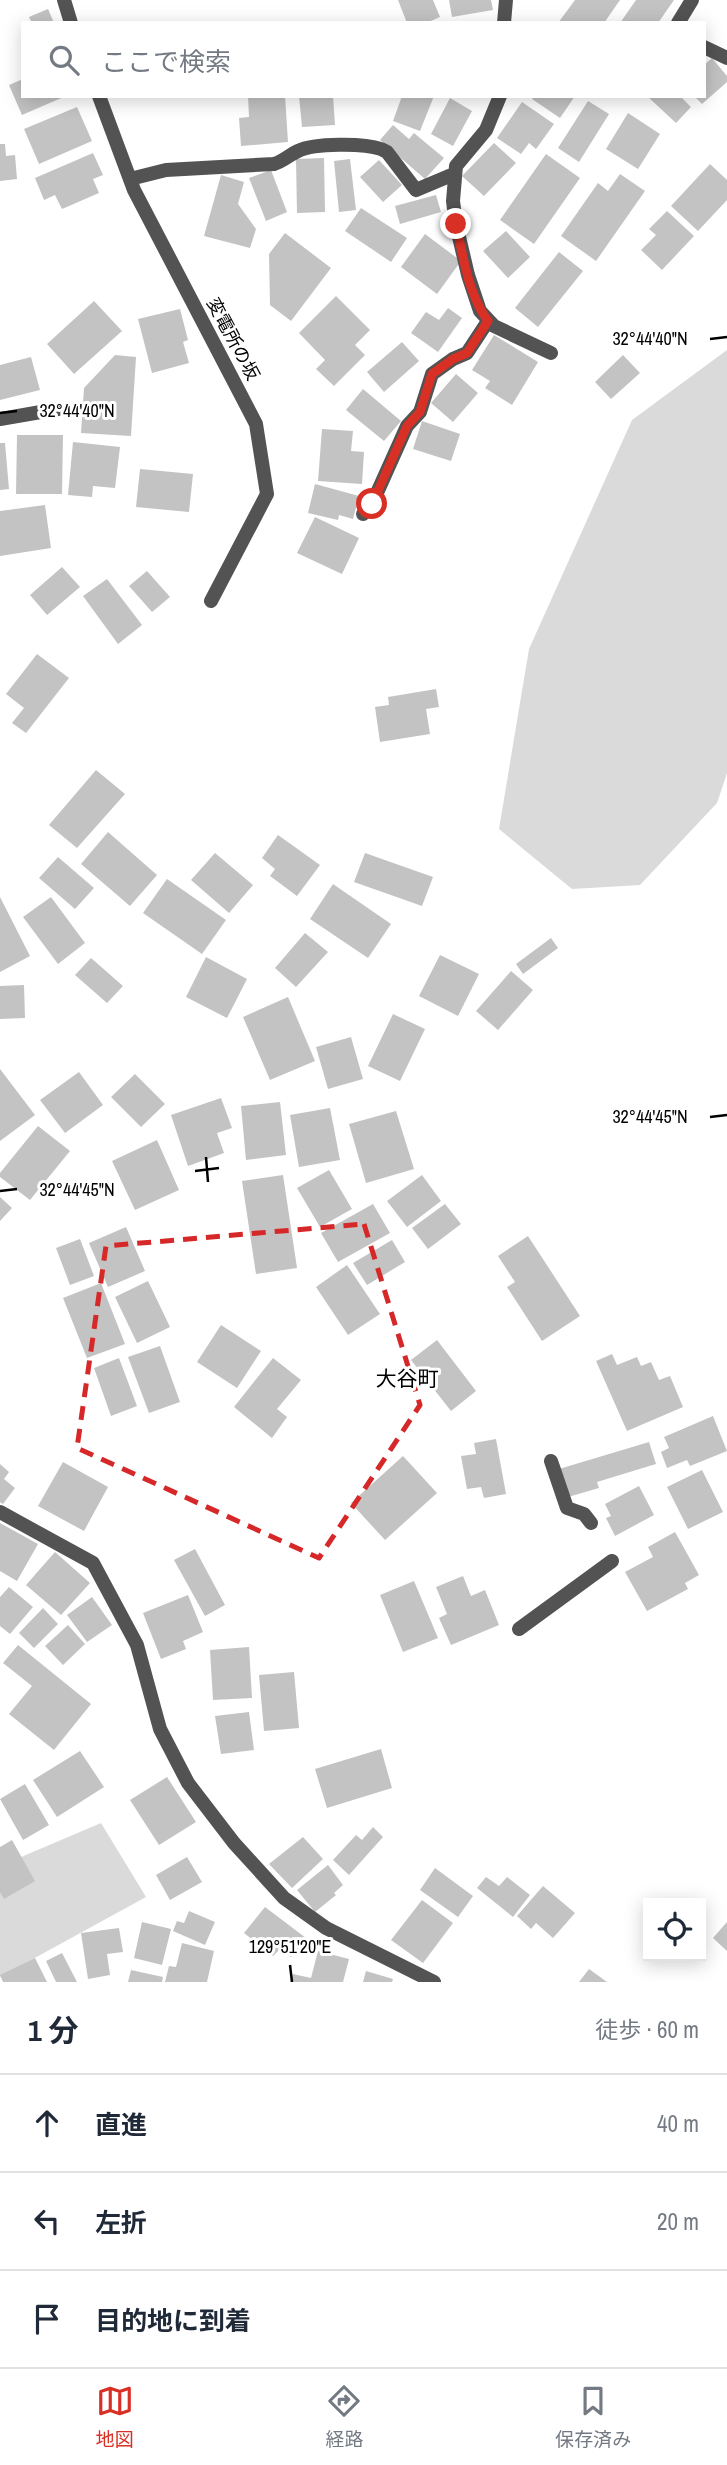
<!DOCTYPE html>
<html lang="ja">
<meta charset="utf-8">
<style>
:root{--surface:#fff;--page:#f6f6f7;--text:#1f2937;--muted:#747a83;--line:#e0e1e3;--accent:#d93025}
body{margin:0;font-family:"Archivo Narrow","Noto Sans JP",sans-serif;background:var(--page);color:var(--text)}
.controls{position:absolute;right:21px;bottom:21px;display:grid;overflow:hidden;border-radius:0px;box-shadow:0 4px 18px #0003}
.controls button{width:63px;height:63px;display:grid;place-items:center;padding:0;border:0;border-bottom:2px solid var(--line);background:var(--surface);color:var(--text);font:35px sans-serif}
.stop{position:absolute;width:21px;height:21px;margin:-16px;border:5px solid #d93025;border-radius:50%;background:#fff}
.stop.end{background:#d93025;border-color:#fff;box-shadow:0 2px 7px #0008}
.list{margin:0;padding:0;list-style:none}
h2{display:flex;justify-content:space-between;align-items:center;height:91px;margin:0;padding:0 28px;font-size:30px}
h2 small{font-size:23px;font-weight:400;color:var(--muted)}
.list li{display:grid;grid-template-columns:46px 1fr auto;gap:21px;align-items:center;box-sizing:border-box;height:98px;padding:0 28px;border-top:2px solid var(--line)}
.list b{display:block;font-size:26px;white-space:nowrap}
.list em{font-size:23px;font-style:normal;color:var(--muted)}
.icon{flex:none;width:38px;height:38px;fill:none;stroke:currentColor;stroke-width:2;stroke-linecap:round;stroke-linejoin:round}
.map{position:relative;flex:none;width:727px;height:1982px;overflow:hidden}
.search{position:absolute;background:var(--surface);box-shadow:0 4px 18px #0003;left:21px;right:21px;top:21px;height:77px;display:flex;align-items:center;gap:18px;box-sizing:border-box;padding:0 24px;border-radius:0px;color:var(--muted);font-size:26px}
.sheet{height:385px;background:var(--surface)}
nav{display:flex;justify-content:space-around;align-items:center;box-sizing:border-box;height:98px;border-top:2px solid var(--line);background:var(--surface);font-size:19px;color:var(--muted)}
nav a{display:grid;justify-items:center;gap:4px}
nav .on{color:var(--accent)}
.map>svg:first-child{display:block}
</style>
<div class="map">
<svg width="727" height="1982" viewBox="0 0 727 1982">
<rect width="100%" height="100%" fill="#fff"/>
<!-- green -->
<path fill="#dadada" d="M727 350V773L717 803 640 885 572 889 499 829 529 649 632 420Z
M101 1823 146 1897 0 1977V1866Z"/>
<!-- building -->
<path fill="#c3c3c3" d="M398 0H433L440 17 426 23H407Z
M449 0H491L493 10 452 17Z
M575 0H620L604 23H558Z
M636 0H674L658 23H620Z
M48 9 54 23H32L29 17Z
M712 58 727 76V82L702 104 694 96H704V65Z
M23 79V96H66L22 115 9 85Z
M248 96H285L288 142 241 146 239 118 249 117Z
M299 96H333L335 125 302 127Z
M402 96H434L420 131 393 121Z
M534 96H575L560 118 532 99Z
M647 96H680L691 107 676 123Z
M450 98 472 111 453 146 431 134Z
M588 101 609 114 579 162 558 148Z
M522 102 554 124 536 149 529 143 521 154 497 138Z
M77 107 92 141 39 164 24 129Z
M628 113 660 134 638 169 606 149Z
M393 125 409 139 414 133 444 158 425 179 380 140Z
M494 143 516 163 484 196 462 176Z
M0 144H5L6 156 15 155 17 179 0 181Z
M93 153 103 175 93 179 99 193 62 209 55 195 44 200 35 178Z
M546 154 580 178 534 244 500 220Z
M324 158 325 212 297 213 296 159Z
M350 159 356 210 339 212 334 161Z
M379 160 402 185 383 202 360 177Z
M710 164 727 180V200L698 231 671 206Z
M271 170 287 212 266 221 249 178Z
M620 174 645 191 596 261 561 236 598 183 608 191Z
M221 175 244 182 238 204 256 229 250 248 204 236Z
M436 195 441 212 400 224 395 206Z
M361 208 407 238 391 262 345 231Z
M667 211 694 236 662 270 641 250 656 235 649 229Z
M506 231 530 257 508 278 483 251Z
M285 233 331 268 291 321 270 305 269 254Z
M425 234 461 261 437 294 401 267Z
M559 252 583 271 538 327 515 308Z
M336 296 370 330 355 345 365 355 334 386 316 369 325 360 299 333Z
M94 301 122 331 74 374 47 344Z
M448 308 462 318 438 352 411 333 426 312 439 320Z
M180 309 188 340 183 342 189 363 152 373 138 319Z
M494 335 538 362 512 405 485 388 490 381 472 370Z
M402 342 419 361 384 392 367 372Z
M115 355 136 357 131 436 81 433 84 388Z
M623 355 640 373 611 399 595 382Z
M31 357 40 390 0 400V365Z
M456 374 478 393 453 422 431 403Z
M363 389 401 421 384 441 346 410Z
M422 421 460 434 451 461 413 449Z
M322 429 353 431 351 451 364 452 362 484 318 481Z
M17 435H63L62 494H16Z
M73 442 120 447 115 488 93 486 92 497 68 495Z
M0 443H5L9 489 0 490Z
M140 469 193 474 189 512 136 507Z
M315 484 359 496 353 519 339 515 338 520 308 513Z
M45 505 51 548 0 556V511Z
M315 517 359 538 342 574 297 553Z
M62 567 80 587 47 615 30 595Z
M147 571 170 597 152 612 129 586Z
M107 579 142 625 118 644 83 596Z
M37 654 69 678 26 733 12 723 24 708 6 694Z
M436 689 439 707 426 709 430 734 380 742 375 707 389 705 388 697Z
M96 770 125 794 77 848 49 825Z
M108 832 157 875 130 906 81 864Z
M278 835 320 865 297 896 270 876 275 869 262 858Z
M215 853 253 885 229 913 191 880Z
M365 853 433 877 422 906 354 882Z
M58 857 94 888 75 909 39 878Z
M167 879 226 920 202 954 143 913Z
M333 884 391 924 368 958 310 919Z
M0 897 30 956 0 972Z
M51 897 85 943 58 964 23 917Z
M305 933 328 952 296 987 275 968Z
M551 938 558 948 523 974 516 964Z
M440 955 479 974 458 1016 419 996Z
M206 957 247 979 227 1018 186 997Z
M91 958 123 986 107 1003 75 975Z
M511 971 533 990 498 1030 476 1011Z
M24 985 25 1018 0 1019V986Z
M288 997 315 1061 270 1080 243 1017Z
M393 1014 425 1029 400 1081 368 1066Z
M351 1037 363 1079 328 1089 316 1047Z
M0 1069 35 1115 0 1141Z
M79 1072 103 1105 65 1133 40 1100Z
M135 1074 165 1104 141 1127 111 1097Z
M221 1098 232 1128 217 1133 224 1153 188 1166 171 1115Z
M280 1102 286 1155 246 1160 241 1106Z
M330 1108 340 1160 299 1167 290 1115Z
M396 1111 414 1169 366 1183 349 1124Z
M38 1126 70 1151 30 1200 0 1177V1173Z
M157 1140 179 1190 135 1210 112 1161Z
M329 1170 352 1209 320 1227 297 1188Z
M283 1175 297 1268 256 1274 242 1181Z
M422 1175 441 1201 407 1227 387 1201Z
M0 1197 12 1208 0 1221Z
M373 1204 390 1233 338 1262 321 1233Z
M445 1204 461 1224 428 1249 412 1228Z
M126 1227 145 1271 108 1287 89 1243Z
M528 1236 580 1316 542 1341 507 1287 515 1282 498 1256Z
M80 1239 94 1276 70 1285 56 1248Z
M392 1240 405 1262 367 1285 353 1263Z
M347 1265 380 1314 348 1335 316 1287Z
M148 1281 170 1327 137 1343 115 1297Z
M101 1283 125 1344 87 1358 63 1298Z
M221 1325 261 1351 237 1388 197 1362Z
M437 1340 476 1391 451 1411 411 1360Z
M160 1346 180 1402 149 1413 128 1357Z
M612 1354 617 1365 637 1357 641 1366 651 1362 659 1380 670 1376 683 1407 627 1431 596 1361Z
M119 1358 137 1406 111 1416 94 1368Z
M273 1358 301 1380 277 1409 287 1417 272 1438 234 1407Z
M713 1416 727 1451 690 1466 687 1460 667 1468 661 1452 669 1448 664 1437Z
M496 1439 506 1494 484 1498 481 1487 467 1489 461 1456 476 1454 474 1443Z
M649 1442 656 1464 597 1482 599 1488 568 1497 559 1469Z
M403 1456 437 1493 385 1540 351 1503Z
M63 1462 108 1487 84 1531 38 1506Z
M0 1464 9 1472 4 1479 15 1488 3 1504 0 1502Z
M702 1470 723 1512 688 1529 667 1487Z
M639 1486 654 1515 615 1536 606 1518 611 1516 605 1504Z
M0 1523 38 1544 17 1581 0 1571Z
M675 1532 699 1575 685 1583 688 1589 647 1611 625 1572 653 1557 648 1547Z
M195 1549 225 1605 205 1616 174 1560Z
M55 1552 90 1583 61 1615 26 1585Z
M463 1576 471 1596 485 1590 499 1625 451 1645 439 1618 447 1614 436 1587Z
M414 1581 438 1638 403 1652 380 1595Z
M9 1587 33 1607 10 1634 0 1626V1597Z
M188 1595 203 1632 183 1641 186 1649 161 1659 143 1613Z
M92 1597 112 1625 87 1642 67 1615Z
M43 1608 58 1624 34 1648 19 1633Z
M68 1625 85 1644 63 1665 45 1646Z
M18 1645 91 1704 54 1750 9 1714 32 1686 3 1663Z
M249 1647 252 1698 213 1700 210 1650Z
M294 1672 299 1728 264 1731 259 1675Z
M249 1712 254 1750 221 1754 215 1716Z
M381 1749 392 1788 327 1808 315 1769Z
M80 1751 104 1787 57 1817 33 1780Z
M167 1777 196 1822 159 1845 130 1800Z
M25 1784 49 1825 23 1840 0 1799Z
M373 1827 383 1837 349 1875 333 1860 356 1835 362 1840Z
M303 1837 323 1859 292 1888 269 1864Z
M12 1840 35 1881 4 1899 0 1892V1847Z
M187 1857 202 1882 170 1900 156 1875Z
M328 1865 343 1885 334 1893 336 1895 315 1912 297 1890Z
M435 1868 473 1896 458 1917 420 1890Z
M486 1877 499 1886 507 1877 530 1895 513 1917 477 1888Z
M543 1886 575 1913 553 1938 536 1923 531 1929 517 1916Z
M422 1900 453 1923 423 1963 391 1940Z
M265 1907 306 1938 291 1957 280 1949 273 1956 244 1933Z
M189 1911 215 1922 205 1945 173 1931 177 1921 184 1923Z
M142 1922 171 1929 162 1965 134 1958Z
M727 1922V1951L713 1938Z
M119 1928 123 1952 107 1954 110 1975 88 1979 81 1933Z
M182 1943 214 1951 207 1982H165L169 1966 176 1967Z
M318 1951 349 1959 343 1982H290L293 1974 311 1978Z
M62 1953 77 1982H56L46 1961Z
M35 1958 47 1982H3L0 1975Z
M589 1969 607 1982H579Z
M131 1970 163 1977 162 1982H128Z
M366 1971 393 1979 392 1982H363Z"/>
<g fill="none" stroke-linecap="round" stroke-linejoin="round">
<!-- service -->
<path stroke="#535353" stroke-width="14" d="M551 1461 567 1508 584 1514 591 1523
M519 1629 612 1561"/>
<!-- minor -->
<path stroke="#535353" stroke-width="14" d="M64 0 71 23
M504 23 506 0
M678 23 692 0
M704 47 727 58
M99 96 134 190 256 424 267 494 211 601
M500 96 486 130 456 166 453 201 456 224 468 275 480 311 494 326 551 353
M130 179 166 170 274 164C284 161 289 155 298 151 314 143 364 143 381 149L387 152 416 190 454 174
M0 419 58 409
M363 514 372 504 407 426 420 412 432 374 453 359 467 353 488 321
M0 1512 93 1563 137 1645 160 1729 188 1783 234 1843 284 1898 326 1928 434 1982"/>
</g>
<g fill="none" stroke-linecap="round" stroke-linejoin="round">
<!-- route -->
<path stroke="#d93025" stroke-width="9" d="M372 504 407 426 420 412 432 374 453 359 467 353 488 321C468 294 463 256 456 224"/>
</g>
<!-- marked area -->
<path fill="none" stroke="#d62828" stroke-width="5" stroke-dasharray="14 9" stroke-linejoin="round" d="M364 1224 420 1405 319 1558 77 1448 106 1246Z"/>
<!-- ticks -->
<path fill="none" stroke="#000" stroke-width="2.5" d="M710 339 727 337M0 413 17 411M710 1117 727 1115M206 1157 208 1182M195 1171 219 1168M0 1191 17 1189M290 1965 292 1982"/>
<g text-anchor="middle" stroke-width="6" stroke-linejoin="round" paint-order="stroke">
<!-- street labels -->
<g font-size="18" fill="#000" stroke="#fff">
<text transform="translate(233 339) rotate(62)" y="6">変電所の坂</text>
</g>
<!-- quarter labels -->
<g font-size="21" fill="#000" stroke="#fff">
<text x="407" y="1386">大谷町</text>
</g>
</g>
<g font-size="18" text-anchor="middle" fill="#000" stroke="#fff" stroke-width="6" stroke-linejoin="round" paint-order="stroke">
<text x="650" y="345">32°44'40"N</text>
<text x="77" y="417">32°44'40"N</text>
<text x="650" y="1123">32°44'45"N</text>
<text x="77" y="1196">32°44'45"N</text>
<text x="290" y="1953">129°51'20"E</text>
</g>
</svg>
<div class="controls">
<button><svg class="icon" aria-label="locate" viewBox="0 0 24 24"><circle cx="12" cy="12" r="6"/><path d="M12 2v4M12 18v4M2 12h4M18 12h4"/></svg></button>
</div>
<div class="stop" style="left:372px;top:504px"></div>
<div class="stop end" style="left:456px;top:224px"></div>
<div class="search"><svg class="icon" aria-label="search" viewBox="0 0 24 24"><circle cx="10" cy="10" r="6"/><path d="M15 15l6 6"/></svg>ここで検索</div>
</div>
<section class="sheet">
<h2>1 分<small>徒歩 · 60 m</small></h2>
<ul class="list">
<li><svg class="icon" aria-label="ahead" viewBox="0 0 24 24"><path d="M12 20V5M6 11l6-6 6 6"/></svg><div><b>直進</b></div><em>40 m</em></li>
<li><svg class="icon" aria-label="left" viewBox="0 0 24 24"><path d="M17 20v-9H6M10 6l-5 5 5 5"/></svg><div><b>左折</b></div><em>20 m</em></li>
<li><svg class="icon" aria-label="arrive" viewBox="0 0 24 24"><path d="M6 21V4h12l-3 4 3 4H6"/></svg><div><b>目的地に到着</b></div></li>
</ul>
</section>
<nav>
<a class="on"><svg class="icon" aria-label="map" viewBox="0 0 24 24"><path d="M3 6l6-2 6 2 6-2v14l-6 2-6-2-6 2zM9 4v14M15 6v14"/></svg>地図</a>
<a><svg class="icon" aria-label="directions" viewBox="0 0 24 24"><path d="M12 3l9 9-9 9-9-9zM9 14v-3h6M13 9l2 2-2 2"/></svg>経路</a>
<a><svg class="icon" aria-label="saved" viewBox="0 0 24 24"><path d="M7 4h10v16l-5-4-5 4z"/></svg>保存済み</a>
</nav>
